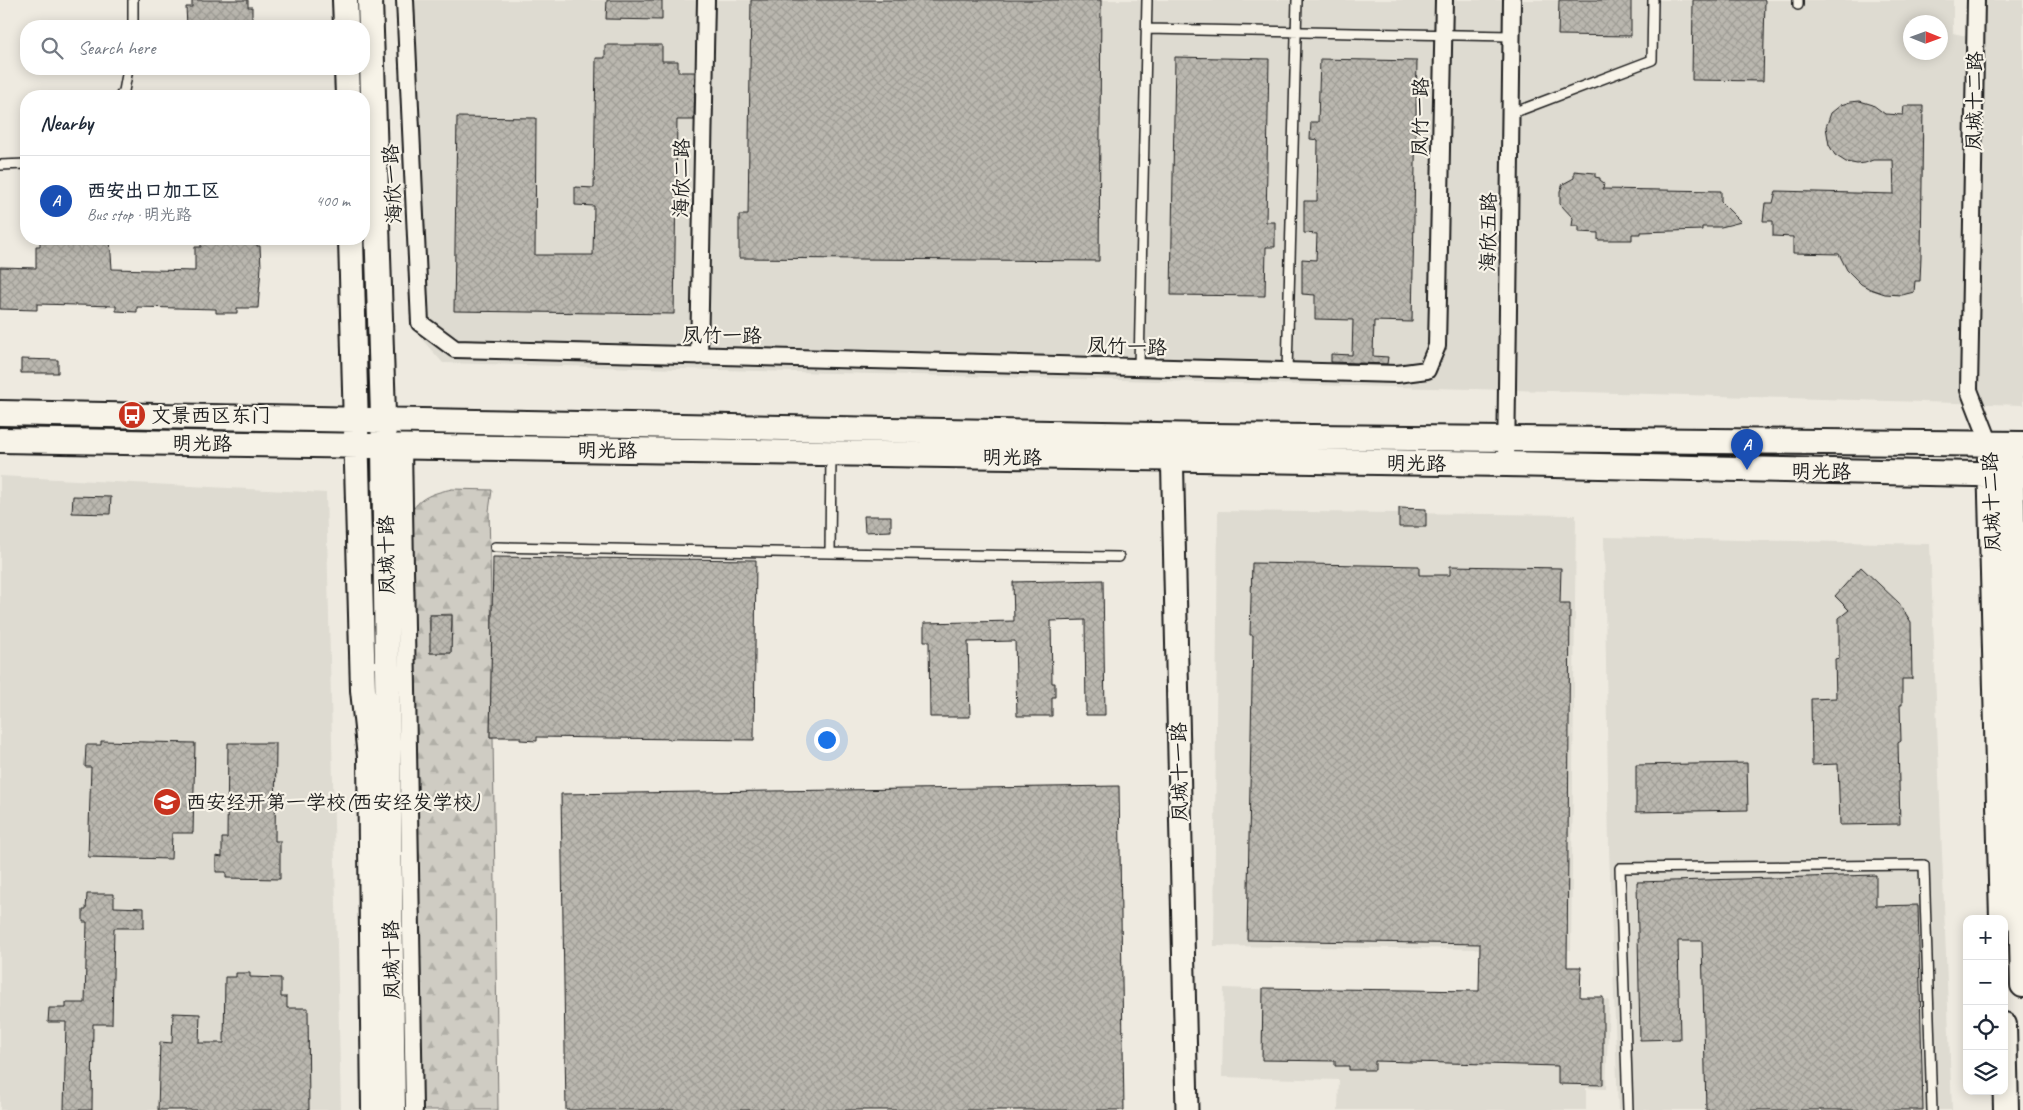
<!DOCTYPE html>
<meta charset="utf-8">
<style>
:root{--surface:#fff;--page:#f6f6f7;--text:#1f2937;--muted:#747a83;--line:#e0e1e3;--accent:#c8321e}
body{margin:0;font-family:Caveat,"LXGW WenKai TC",sans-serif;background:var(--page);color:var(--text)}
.controls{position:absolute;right:15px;bottom:15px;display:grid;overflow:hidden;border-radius:10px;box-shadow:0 2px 12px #0003}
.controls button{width:45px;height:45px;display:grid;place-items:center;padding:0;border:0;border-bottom:1px solid var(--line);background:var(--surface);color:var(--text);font:25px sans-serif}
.compass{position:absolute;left:1903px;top:15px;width:45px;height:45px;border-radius:50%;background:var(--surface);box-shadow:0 2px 12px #0003;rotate:91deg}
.you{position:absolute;left:826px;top:739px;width:18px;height:18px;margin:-12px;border:4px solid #fff;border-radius:50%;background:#1a73e8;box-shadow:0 0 0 8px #1a73e833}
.badge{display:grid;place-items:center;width:32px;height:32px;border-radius:50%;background:var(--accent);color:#fff;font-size:16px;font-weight:700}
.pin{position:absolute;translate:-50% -41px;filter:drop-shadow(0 1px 2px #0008)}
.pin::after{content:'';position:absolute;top:26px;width:18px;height:15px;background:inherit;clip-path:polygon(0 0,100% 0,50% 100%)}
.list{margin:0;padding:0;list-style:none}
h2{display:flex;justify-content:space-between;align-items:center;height:65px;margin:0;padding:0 20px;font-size:21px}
h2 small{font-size:16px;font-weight:400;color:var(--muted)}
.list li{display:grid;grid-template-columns:32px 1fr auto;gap:15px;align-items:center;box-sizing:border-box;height:90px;padding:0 20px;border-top:1px solid var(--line)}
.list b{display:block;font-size:19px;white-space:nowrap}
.list p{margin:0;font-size:16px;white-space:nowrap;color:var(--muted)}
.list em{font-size:16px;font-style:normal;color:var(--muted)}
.icon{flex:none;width:28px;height:28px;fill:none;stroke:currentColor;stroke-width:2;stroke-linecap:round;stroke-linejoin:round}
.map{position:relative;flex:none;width:2023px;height:1110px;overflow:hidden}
.search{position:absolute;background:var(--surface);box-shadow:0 2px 12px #0003;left:20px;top:20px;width:350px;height:55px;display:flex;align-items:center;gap:12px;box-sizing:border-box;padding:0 18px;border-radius:20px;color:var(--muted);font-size:19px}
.panel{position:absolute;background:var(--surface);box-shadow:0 2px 12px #0003;left:20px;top:90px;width:350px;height:155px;border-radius:20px}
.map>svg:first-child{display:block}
</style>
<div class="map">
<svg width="2023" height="1110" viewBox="0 0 2023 1110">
<defs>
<pattern id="forest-firs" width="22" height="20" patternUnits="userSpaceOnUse" patternTransform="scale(1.25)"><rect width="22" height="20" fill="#cfccc3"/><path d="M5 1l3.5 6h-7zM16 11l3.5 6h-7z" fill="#b1afa7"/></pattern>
<pattern id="building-cross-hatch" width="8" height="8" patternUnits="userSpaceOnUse" patternTransform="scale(1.25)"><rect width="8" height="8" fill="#bab7af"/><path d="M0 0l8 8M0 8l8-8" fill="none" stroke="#9f9d96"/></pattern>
</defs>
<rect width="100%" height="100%" fill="#eeeae0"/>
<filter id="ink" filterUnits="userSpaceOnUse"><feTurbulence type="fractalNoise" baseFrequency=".02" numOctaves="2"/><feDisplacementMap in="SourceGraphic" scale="10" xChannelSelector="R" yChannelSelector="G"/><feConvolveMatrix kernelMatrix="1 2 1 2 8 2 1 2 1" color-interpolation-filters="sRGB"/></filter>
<g filter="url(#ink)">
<!-- built -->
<path fill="#dedbd1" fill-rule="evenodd" d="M398 0H1953V33L1984 40 1986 0H2023V405L1550 391 443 363 410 326ZM1910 22H1940V52H1910Z
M0 476 326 493 341 1110H0Z
M1218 511 1576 515 1571 950 1214 946Z
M1604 537 1930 544 1952 1110H1618L1609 849Z
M1224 988 1609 1000 1606 1089 1586 1088V1110H1338L1339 1080 1222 1077Z"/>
<!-- forest -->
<path fill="url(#forest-firs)" stroke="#767470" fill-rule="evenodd" d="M452 489 492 490 489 511 492 642 490 737H493L498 1110H417L410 515C418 497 434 493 452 489ZM452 614 453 635H430L429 615ZM430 644H451V653H430Z"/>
<!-- building -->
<path fill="url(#building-cross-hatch)" stroke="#1c1c1c" d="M192 0H248V7H252V20H243V26H187L186 7H192Z
M607 0H662V20L606 19Z
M751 0H1101L1099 261 739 258V215H748Z
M1559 0H1631V36L1558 35Z
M1693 0H1765L1763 81 1692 80Z
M605 45H662V61H678V72H695L694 120H677L674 314 454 311 457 117 536 118 535 255H593L594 206 575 205V187L594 188 596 58H605Z
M1175 57 1269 59 1266 222H1275V247H1266L1265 296 1171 295Z
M1320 59 1417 61 1412 322 1374 321 1373 356 1388 357 1387 364 1331 362V354L1352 355 1353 320 1315 319V295L1302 294V259L1316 260 1317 234 1304 233V201H1317L1318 140 1310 139 1311 122H1318Z
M1860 101 1873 105 1885 114 1903 115 1904 106H1923L1921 256 1920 281H1915L1914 292 1902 295 1885 294 1870 289 1861 284 1847 270 1839 254 1793 253V237L1773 236V221H1763L1765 203H1773L1776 191 1894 194 1893 160H1873L1865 163 1857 164 1846 162 1835 155 1829 145 1826 127 1831 113 1841 105 1850 102Z
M1574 171 1595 173V177L1600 178V180L1604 183 1603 189 1721 191V202L1741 222 1721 227H1702V230L1641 232V234H1632V240H1598V233L1579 232V226H1572L1573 218 1560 204V191L1563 184 1574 178Z
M40 239H110L112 269 195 271V247H201V239H257V246H260L261 267 258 308H237V313H216V309L137 307V312L116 311V306L37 304V310L0 309V267L36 268V246H40Z
M21 359 58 360V373H21Z
M73 496 111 497 110 514 72 513Z
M1399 508 1426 509V527H1399Z
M864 516H891V531L865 532Z
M493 557 756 560 754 740 537 737V741L520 740V737H490Z
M1252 563 1419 566V575H1450V566L1561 568 1560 604H1570L1567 967H1581L1580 997H1603V1085L1558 1084V1066L1375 1061V1070H1349V1066H1335V1061L1262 1060 1263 988 1479 991 1480 944 1247 940 1253 635H1250Z
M1861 567 1899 603 1911 622 1912 679H1902V705H1900L1901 741 1898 743 1900 824 1840 825 1838 764 1812 765 1811 699 1836 698 1835 659 1839 658V618L1849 610 1835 596Z
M1103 580 1105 715H1086L1085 620 1051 621 1052 683H1055V697H1052V716H1017L1015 641 968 642 970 717H930L929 641H924V623L1014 621 1013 582Z
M430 615H452L451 653H430Z
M101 741 195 743 193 833H172L171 859 88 857 91 767H85L86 745H101Z
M228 743H276L275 841H280V879L226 878V872H216V856L222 857V838H227Z
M1747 763 1748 810 1636 812V765Z
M1119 786 1124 1110H566L561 794Z
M1876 875V906L1918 905 1923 1110H1706L1702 941H1678L1680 1039 1640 1040 1637 882Z
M87 894H114V907L144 908V928H114L112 1024H93L92 1110H64L66 1022H48L49 1008H66V1003H85L87 922H83V910H86Z
M236 973H250V977L281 978V997H287V1008H308L309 1110H158L160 1042 172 1043 173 1013 200 1014 199 1043H224L225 977H236Z"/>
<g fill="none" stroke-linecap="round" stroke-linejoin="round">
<defs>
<path id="service" d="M1798 5V0
M133 26V0
M1146 29 1511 36
M120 96 124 91 128 69
M1510 114 1652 60 1653 0
M0 165 26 164
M1139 367 1147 0
M1287 371 1297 0
M495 547 830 553 831 454
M830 553 1119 557
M1628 1110 1620 868 1924 865 1932 1110"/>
<path id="minor" d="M405 0 420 323 455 349 1397 374 1427 370 1437 346 1444 0
M1976 0 1969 390 1990 444
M699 356 706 0
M403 447 414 1110
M1506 464 1512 0"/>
<path id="tertiary" d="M1172 443 1187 1110"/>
<path id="secondary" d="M345 0 346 26
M370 0 384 447 393 1110
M347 69 348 96
M351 239 363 690 370 757 374 1110
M0 413 1209 436 2023 444
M0 440 1506 464 2023 475
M1990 458 2002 919
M2011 459 2023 985
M2004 1025 2006 1110"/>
</defs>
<!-- service casing -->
<use href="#service" stroke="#1c1c1c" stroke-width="12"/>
<!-- minor casing -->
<use href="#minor" stroke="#1c1c1c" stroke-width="20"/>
<!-- tertiary casing -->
<use href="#tertiary" stroke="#1c1c1c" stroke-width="25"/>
<!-- secondary casing -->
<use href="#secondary" stroke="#1c1c1c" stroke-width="28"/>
<!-- service -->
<use href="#service" stroke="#f7f3e8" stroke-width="9"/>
<!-- minor -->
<use href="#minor" stroke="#f7f3e8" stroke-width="16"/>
<!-- tertiary -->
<use href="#tertiary" stroke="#f7f3e8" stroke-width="21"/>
<!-- secondary -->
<use href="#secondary" stroke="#f7f3e8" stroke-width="24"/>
</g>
</g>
<!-- icons -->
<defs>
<symbol id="bus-disc" viewBox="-11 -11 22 22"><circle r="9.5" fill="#c8321e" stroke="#f7f3e8"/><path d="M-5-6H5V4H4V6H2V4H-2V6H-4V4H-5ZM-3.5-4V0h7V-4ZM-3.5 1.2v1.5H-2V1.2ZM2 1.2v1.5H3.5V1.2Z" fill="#fff"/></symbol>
<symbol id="school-disc" viewBox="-11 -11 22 22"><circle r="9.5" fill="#c8321e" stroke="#f7f3e8"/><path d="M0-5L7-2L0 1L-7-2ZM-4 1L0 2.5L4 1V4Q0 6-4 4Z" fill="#fff"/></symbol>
</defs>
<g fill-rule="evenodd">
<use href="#bus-disc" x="116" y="399" width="32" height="32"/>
<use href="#school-disc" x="151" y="786" width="32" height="32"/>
</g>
<g text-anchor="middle" stroke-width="4.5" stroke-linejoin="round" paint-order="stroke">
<!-- street labels -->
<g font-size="20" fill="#1c1c1c" stroke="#f7f3e8">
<text transform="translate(1974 101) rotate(-89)" y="7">凤城十二路</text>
<text transform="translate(1420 117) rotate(-89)" y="7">凤竹一路</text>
<text transform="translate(681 178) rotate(-89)" y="7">海欣二路</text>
<text transform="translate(392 184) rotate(-93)" y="7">海欣一路</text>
<text transform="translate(1488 232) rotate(-89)" y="7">海欣五路</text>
<text transform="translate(722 335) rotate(1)" y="7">凤竹一路</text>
<text transform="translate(1127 346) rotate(2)" y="7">凤竹一路</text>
<text transform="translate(202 443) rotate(1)" y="7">明光路</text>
<text transform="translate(607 450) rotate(1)" y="7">明光路</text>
<text transform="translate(1012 457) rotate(1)" y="7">明光路</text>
<text transform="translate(1416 463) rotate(1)" y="7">明光路</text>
<text transform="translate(1821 471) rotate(1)" y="7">明光路</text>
<text transform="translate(1991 502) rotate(-92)" y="7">凤城十二路</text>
<text transform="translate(386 555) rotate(-91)" y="7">凤城十路</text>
<text transform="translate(1179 772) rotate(-91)" y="7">凤城十一路</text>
<text transform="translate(391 960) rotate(-91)" y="7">凤城十路</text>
</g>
<!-- poi labels -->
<g font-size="20" fill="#1c1c1c" stroke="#f7f3e8" text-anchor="start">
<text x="151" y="422">文景西区东门</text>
<text x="186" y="809">西安经开第一学校(西安经发学校)</text>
</g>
</g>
</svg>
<div class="controls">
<button>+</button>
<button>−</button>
<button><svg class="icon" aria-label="locate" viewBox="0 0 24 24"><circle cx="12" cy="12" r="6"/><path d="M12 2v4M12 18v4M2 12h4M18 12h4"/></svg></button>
<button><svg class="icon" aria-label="layers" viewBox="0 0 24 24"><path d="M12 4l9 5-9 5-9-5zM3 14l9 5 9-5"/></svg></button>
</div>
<svg class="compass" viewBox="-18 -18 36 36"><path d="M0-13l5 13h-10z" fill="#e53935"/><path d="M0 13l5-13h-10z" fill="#747a83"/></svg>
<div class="you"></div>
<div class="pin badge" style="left:1747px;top:470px;background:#1a4fb4">A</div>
<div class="search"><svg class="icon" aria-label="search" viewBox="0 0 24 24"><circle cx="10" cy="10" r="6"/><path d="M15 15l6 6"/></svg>Search here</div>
<section class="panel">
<h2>Nearby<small></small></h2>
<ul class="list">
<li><span class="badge" style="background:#1a4fb4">A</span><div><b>西安出口加工区</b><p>Bus stop · 明光路</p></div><em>400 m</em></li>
</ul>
</section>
</div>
